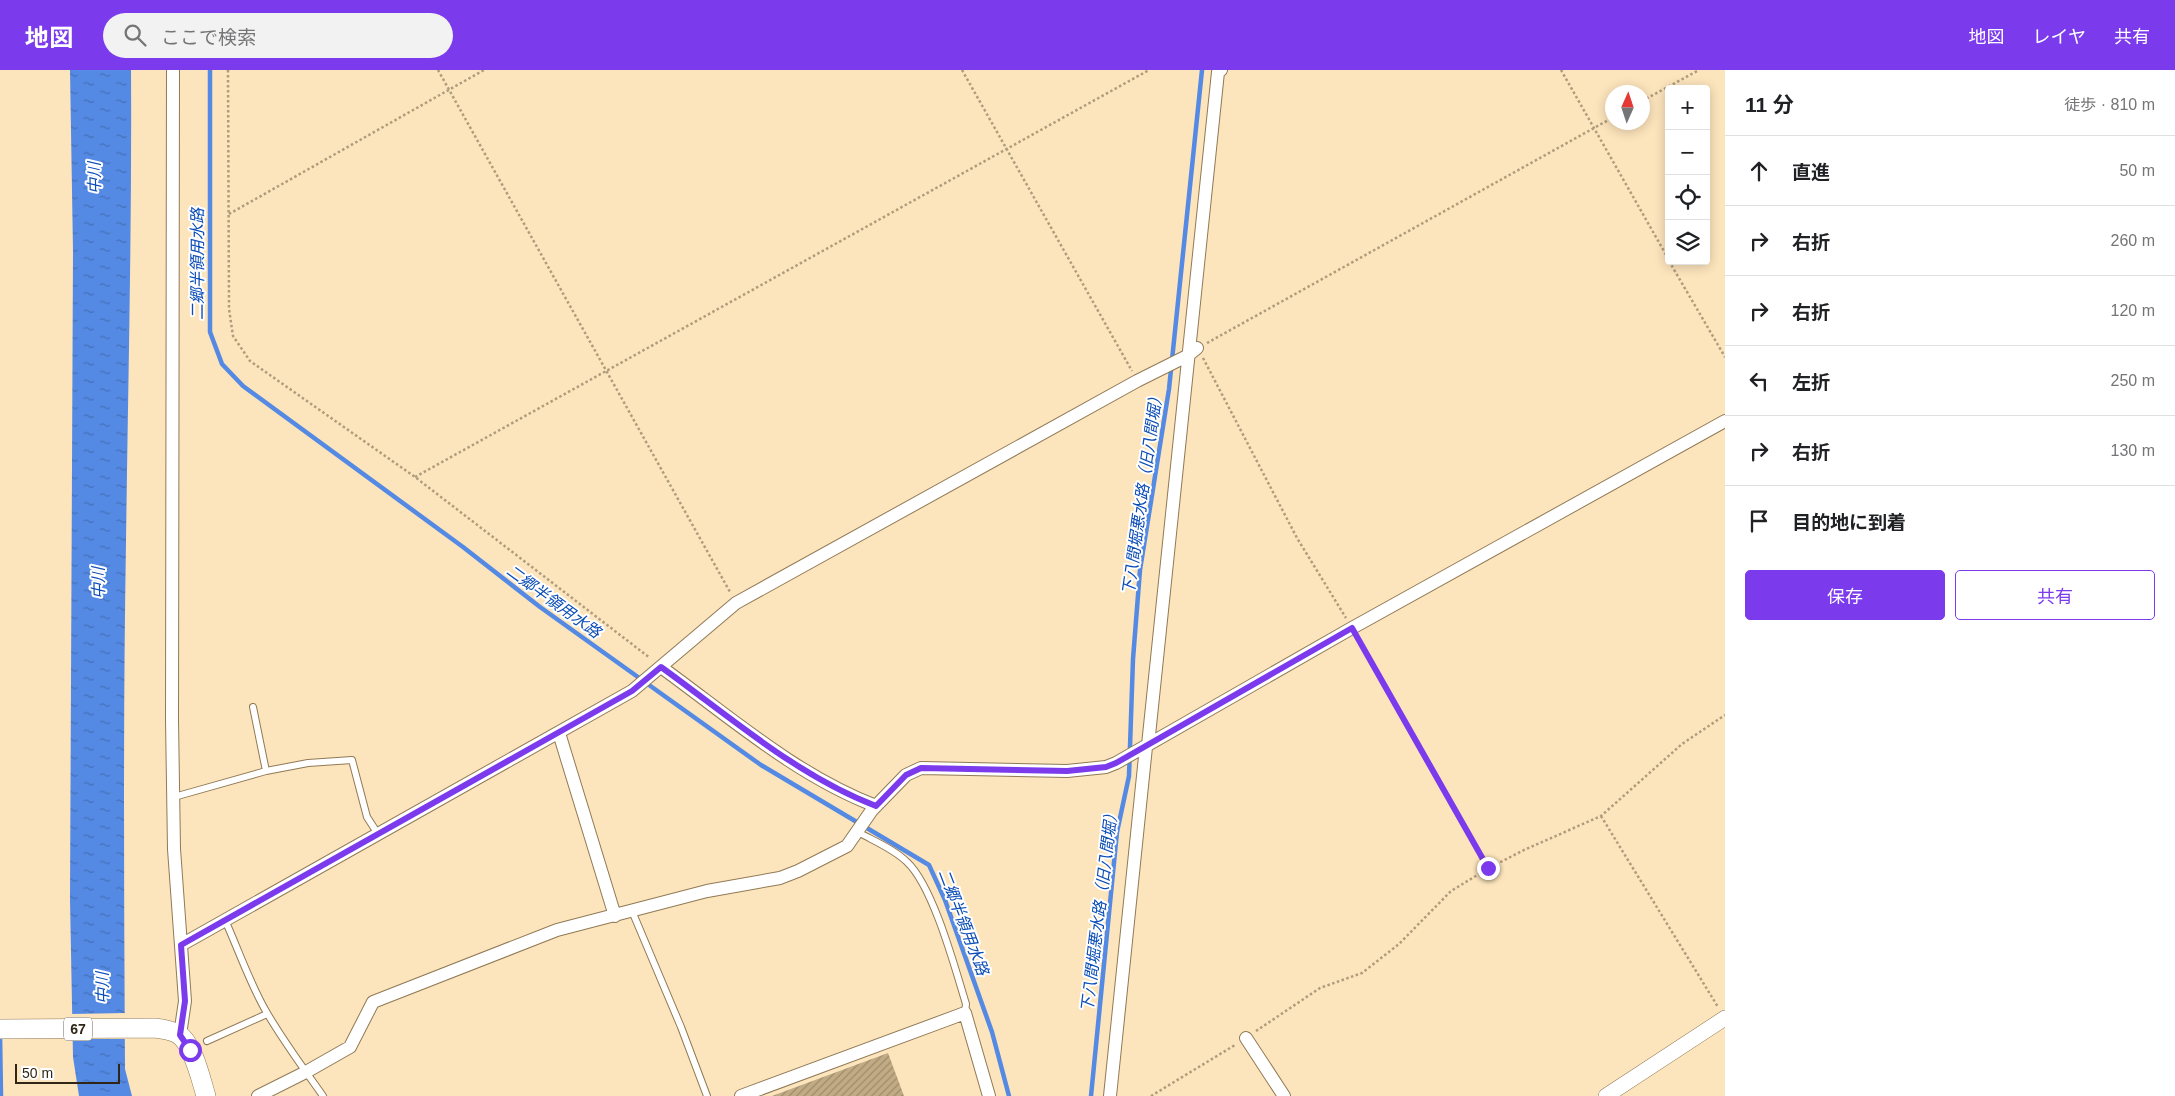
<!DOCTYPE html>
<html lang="ja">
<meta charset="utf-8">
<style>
:root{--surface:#fff;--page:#f2f2f2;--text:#202124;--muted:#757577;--line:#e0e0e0;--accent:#7c3aed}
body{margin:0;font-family:Helvetica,"Noto Sans JP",sans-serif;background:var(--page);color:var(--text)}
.controls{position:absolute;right:15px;top:15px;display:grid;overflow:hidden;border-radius:5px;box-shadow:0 2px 12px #0003}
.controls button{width:45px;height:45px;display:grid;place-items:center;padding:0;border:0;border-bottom:1px solid var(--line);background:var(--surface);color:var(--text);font:25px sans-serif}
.compass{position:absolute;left:1605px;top:15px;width:45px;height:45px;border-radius:50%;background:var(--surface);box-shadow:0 2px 12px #0003;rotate:3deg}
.scale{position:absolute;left:15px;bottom:12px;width:105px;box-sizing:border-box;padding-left:5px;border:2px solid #2f2617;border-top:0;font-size:14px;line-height:18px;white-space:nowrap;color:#2f2617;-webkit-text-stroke:4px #fff;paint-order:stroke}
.stop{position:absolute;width:15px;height:15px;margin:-11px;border:4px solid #7c3aed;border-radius:50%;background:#fff}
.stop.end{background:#7c3aed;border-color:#fff;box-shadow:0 1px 5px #0008}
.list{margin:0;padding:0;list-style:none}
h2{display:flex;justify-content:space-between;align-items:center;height:65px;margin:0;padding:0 20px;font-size:21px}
h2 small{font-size:16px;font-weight:400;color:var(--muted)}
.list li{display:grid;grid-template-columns:32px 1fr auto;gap:15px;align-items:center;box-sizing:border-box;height:70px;padding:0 20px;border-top:1px solid var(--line)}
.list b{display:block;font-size:19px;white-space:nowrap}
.list em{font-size:16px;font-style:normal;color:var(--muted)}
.actions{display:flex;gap:10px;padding:15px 20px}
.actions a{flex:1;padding:11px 0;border:1px solid var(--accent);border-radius:5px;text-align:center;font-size:18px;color:var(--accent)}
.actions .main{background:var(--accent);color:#fff}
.icon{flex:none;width:28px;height:28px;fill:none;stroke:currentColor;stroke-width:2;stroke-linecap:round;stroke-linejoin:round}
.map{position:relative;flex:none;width:1725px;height:1026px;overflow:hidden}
header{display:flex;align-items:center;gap:30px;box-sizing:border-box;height:70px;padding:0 25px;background:var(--accent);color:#fff}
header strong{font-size:24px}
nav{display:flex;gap:28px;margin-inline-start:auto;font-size:18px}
.search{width:350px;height:45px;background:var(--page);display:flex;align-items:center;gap:12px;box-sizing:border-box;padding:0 18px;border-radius:28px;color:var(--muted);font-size:19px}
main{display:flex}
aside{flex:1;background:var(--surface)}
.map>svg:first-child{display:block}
</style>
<header>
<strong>地図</strong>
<div class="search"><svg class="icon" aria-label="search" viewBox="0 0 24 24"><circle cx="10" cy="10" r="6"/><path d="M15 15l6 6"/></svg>ここで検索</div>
<nav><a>地図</a><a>レイヤ</a><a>共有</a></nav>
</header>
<main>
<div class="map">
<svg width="1725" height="1026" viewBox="0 0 1725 1026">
<defs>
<pattern id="water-ripples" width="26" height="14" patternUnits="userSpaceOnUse" patternTransform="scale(1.25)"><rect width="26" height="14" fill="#5489e4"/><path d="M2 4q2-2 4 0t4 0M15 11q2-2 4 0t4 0" fill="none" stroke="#4670b8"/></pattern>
<pattern id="building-hatch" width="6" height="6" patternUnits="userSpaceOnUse" patternTransform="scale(1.25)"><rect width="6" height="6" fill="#c1ab84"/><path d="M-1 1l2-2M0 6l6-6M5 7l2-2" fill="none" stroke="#9d8b6b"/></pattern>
</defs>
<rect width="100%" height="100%" fill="#fce4bc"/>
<!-- water -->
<path fill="url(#water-ripples)" d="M70 0H131C132 157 128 315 126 472 123 648 124 824 125 999L132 1026H79L73 987 70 829 73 181Z"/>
<!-- pier -->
<path fill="#fce4bc" d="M127 943V969H70V944Z"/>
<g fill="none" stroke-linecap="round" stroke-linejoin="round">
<!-- stream -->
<path stroke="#5489e4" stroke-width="4.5" d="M210 0V262L222 294 243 316 463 477 540 537 761 695 929 795 945 830 992 962 1009 1026
M0 964 1 1026
M1091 1026 1117 762 1129 706 1133 589 1140 500 1169 319 1202 0"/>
</g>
<!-- building -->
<path fill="url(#building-hatch)" d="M888 983 904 1026H772Z"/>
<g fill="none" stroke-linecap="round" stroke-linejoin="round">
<defs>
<path id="service" d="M253 637 266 701
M174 727 266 701 308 693 352 690 367 747 378 764
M858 762C874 771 894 779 907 792 933 816 955 898 966 934L965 943
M632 841 681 957 707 1026
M225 850C239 881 250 914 267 943 284 972 304 999 323 1026
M207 971 267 944"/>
<path id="minor" d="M173 0 172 650 174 779 185 931 180 965
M661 597C730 647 797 706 876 736
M559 663 615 846
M1148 675 1218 2 1221 0
M181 875 632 621 736 533 1137 311 1187 286 1197 278
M1246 968 1284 1026
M258 1026 306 1002 350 977 373 932 557 860 707 821 780 808 798 801 847 776 872 740 906 705 921 698 1067 701 1106 697 1116 693 1352 558 1725 351
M741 1026 965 943 989 1026
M1110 1026 1146 677"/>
<path id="tertiary" d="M1606 1026 1725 948"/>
<path id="primary" d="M0 959 155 958C163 959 171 960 178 964 193 973 201 1010 206 1026"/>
</defs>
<!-- service casing -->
<use href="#service" stroke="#907a55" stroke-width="8"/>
<!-- minor casing -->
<use href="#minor" stroke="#907a55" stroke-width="14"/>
<!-- tertiary casing -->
<use href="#tertiary" stroke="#907a55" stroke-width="16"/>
<!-- primary casing -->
<use href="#primary" stroke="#907a55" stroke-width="20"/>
<!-- path -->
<path stroke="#ae9c7d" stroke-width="2.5" stroke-dasharray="2.5 2.5" stroke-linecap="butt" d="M228 0 229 239 233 266 250 291 415 407 650 588
M438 0 730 522
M962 0 1132 301
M1561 0 1669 190
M1642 31 1699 0
M229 144 484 0
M1669 191 1725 287
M1207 273 1612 48
M1203 288 1297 468 1346 548
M415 407 1149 0
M1358 568 1489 798
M1601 746 1718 937
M1256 961 1320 918 1362 903 1399 874 1451 821 1489 798 1524 780 1601 746 1682 674 1725 645
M1151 1026 1235 975"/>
<!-- service -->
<use href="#service" stroke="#fff" stroke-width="6"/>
<!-- minor -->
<use href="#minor" stroke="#fff" stroke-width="12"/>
<!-- tertiary -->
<use href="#tertiary" stroke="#fff" stroke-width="15"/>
<!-- primary -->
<use href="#primary" stroke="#fff" stroke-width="19"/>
</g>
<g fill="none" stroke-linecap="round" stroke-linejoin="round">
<!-- route -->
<path stroke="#7c3aed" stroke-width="6" d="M190 980 180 965 185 931 181 875 632 621 661 597C729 646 797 706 876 736L906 705 921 698 1067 701 1106 697 1116 693 1352 558 1488 798"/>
</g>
<g text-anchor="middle" stroke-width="4" stroke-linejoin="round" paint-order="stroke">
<!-- shield labels -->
<rect fill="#fff" stroke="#6d675d" stroke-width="1" x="64" y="947.5" width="28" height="23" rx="4"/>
<g font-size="14" font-weight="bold" fill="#2f2617">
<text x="78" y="964">67</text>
</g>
<!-- water labels -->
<g font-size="16" font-style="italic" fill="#0b4db7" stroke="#fff">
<text transform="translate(94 108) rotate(-91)" y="6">中川</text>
<text transform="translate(197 194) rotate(-90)" y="6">二郷半領用水路</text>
<text transform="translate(1142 422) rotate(-82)" y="6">下八間堀悪水路（旧八間堀）</text>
<text transform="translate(98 513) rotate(-91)" y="6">中川</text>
<text transform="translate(554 531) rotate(36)" y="6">二郷半領用水路</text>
<text transform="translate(1099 839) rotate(-83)" y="6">下八間堀悪水路（旧八間堀）</text>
<text transform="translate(964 852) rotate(69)" y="6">二郷半領用水路</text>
<text transform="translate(102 918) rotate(-91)" y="6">中川</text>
</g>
</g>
</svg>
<div class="controls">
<button>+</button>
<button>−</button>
<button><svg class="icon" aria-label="locate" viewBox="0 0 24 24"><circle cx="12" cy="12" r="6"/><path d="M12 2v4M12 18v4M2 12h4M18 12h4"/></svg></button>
<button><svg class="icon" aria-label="layers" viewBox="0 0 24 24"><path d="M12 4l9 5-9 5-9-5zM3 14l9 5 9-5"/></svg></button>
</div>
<svg class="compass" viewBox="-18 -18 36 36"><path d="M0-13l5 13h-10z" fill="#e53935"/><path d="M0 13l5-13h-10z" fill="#757577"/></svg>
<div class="scale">50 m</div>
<div class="stop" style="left:190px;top:980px"></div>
<div class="stop end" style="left:1488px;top:798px"></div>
</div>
<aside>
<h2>11 分<small>徒歩 · 810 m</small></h2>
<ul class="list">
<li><svg class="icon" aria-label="ahead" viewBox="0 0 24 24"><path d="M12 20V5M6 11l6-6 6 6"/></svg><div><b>直進</b></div><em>50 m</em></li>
<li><svg class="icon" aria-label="right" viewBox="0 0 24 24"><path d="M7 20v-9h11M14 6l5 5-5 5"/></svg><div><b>右折</b></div><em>260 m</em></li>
<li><svg class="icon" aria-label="right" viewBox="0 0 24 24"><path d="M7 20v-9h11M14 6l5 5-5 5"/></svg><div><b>右折</b></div><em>120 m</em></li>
<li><svg class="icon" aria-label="left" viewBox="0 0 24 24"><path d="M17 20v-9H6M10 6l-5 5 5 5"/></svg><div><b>左折</b></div><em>250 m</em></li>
<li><svg class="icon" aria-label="right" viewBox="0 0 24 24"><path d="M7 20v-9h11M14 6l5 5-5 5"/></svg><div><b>右折</b></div><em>130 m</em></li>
<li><svg class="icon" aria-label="arrive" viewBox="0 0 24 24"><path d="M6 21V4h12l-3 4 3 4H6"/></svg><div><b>目的地に到着</b></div></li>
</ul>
<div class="actions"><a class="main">保存</a><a>共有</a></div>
</aside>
</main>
